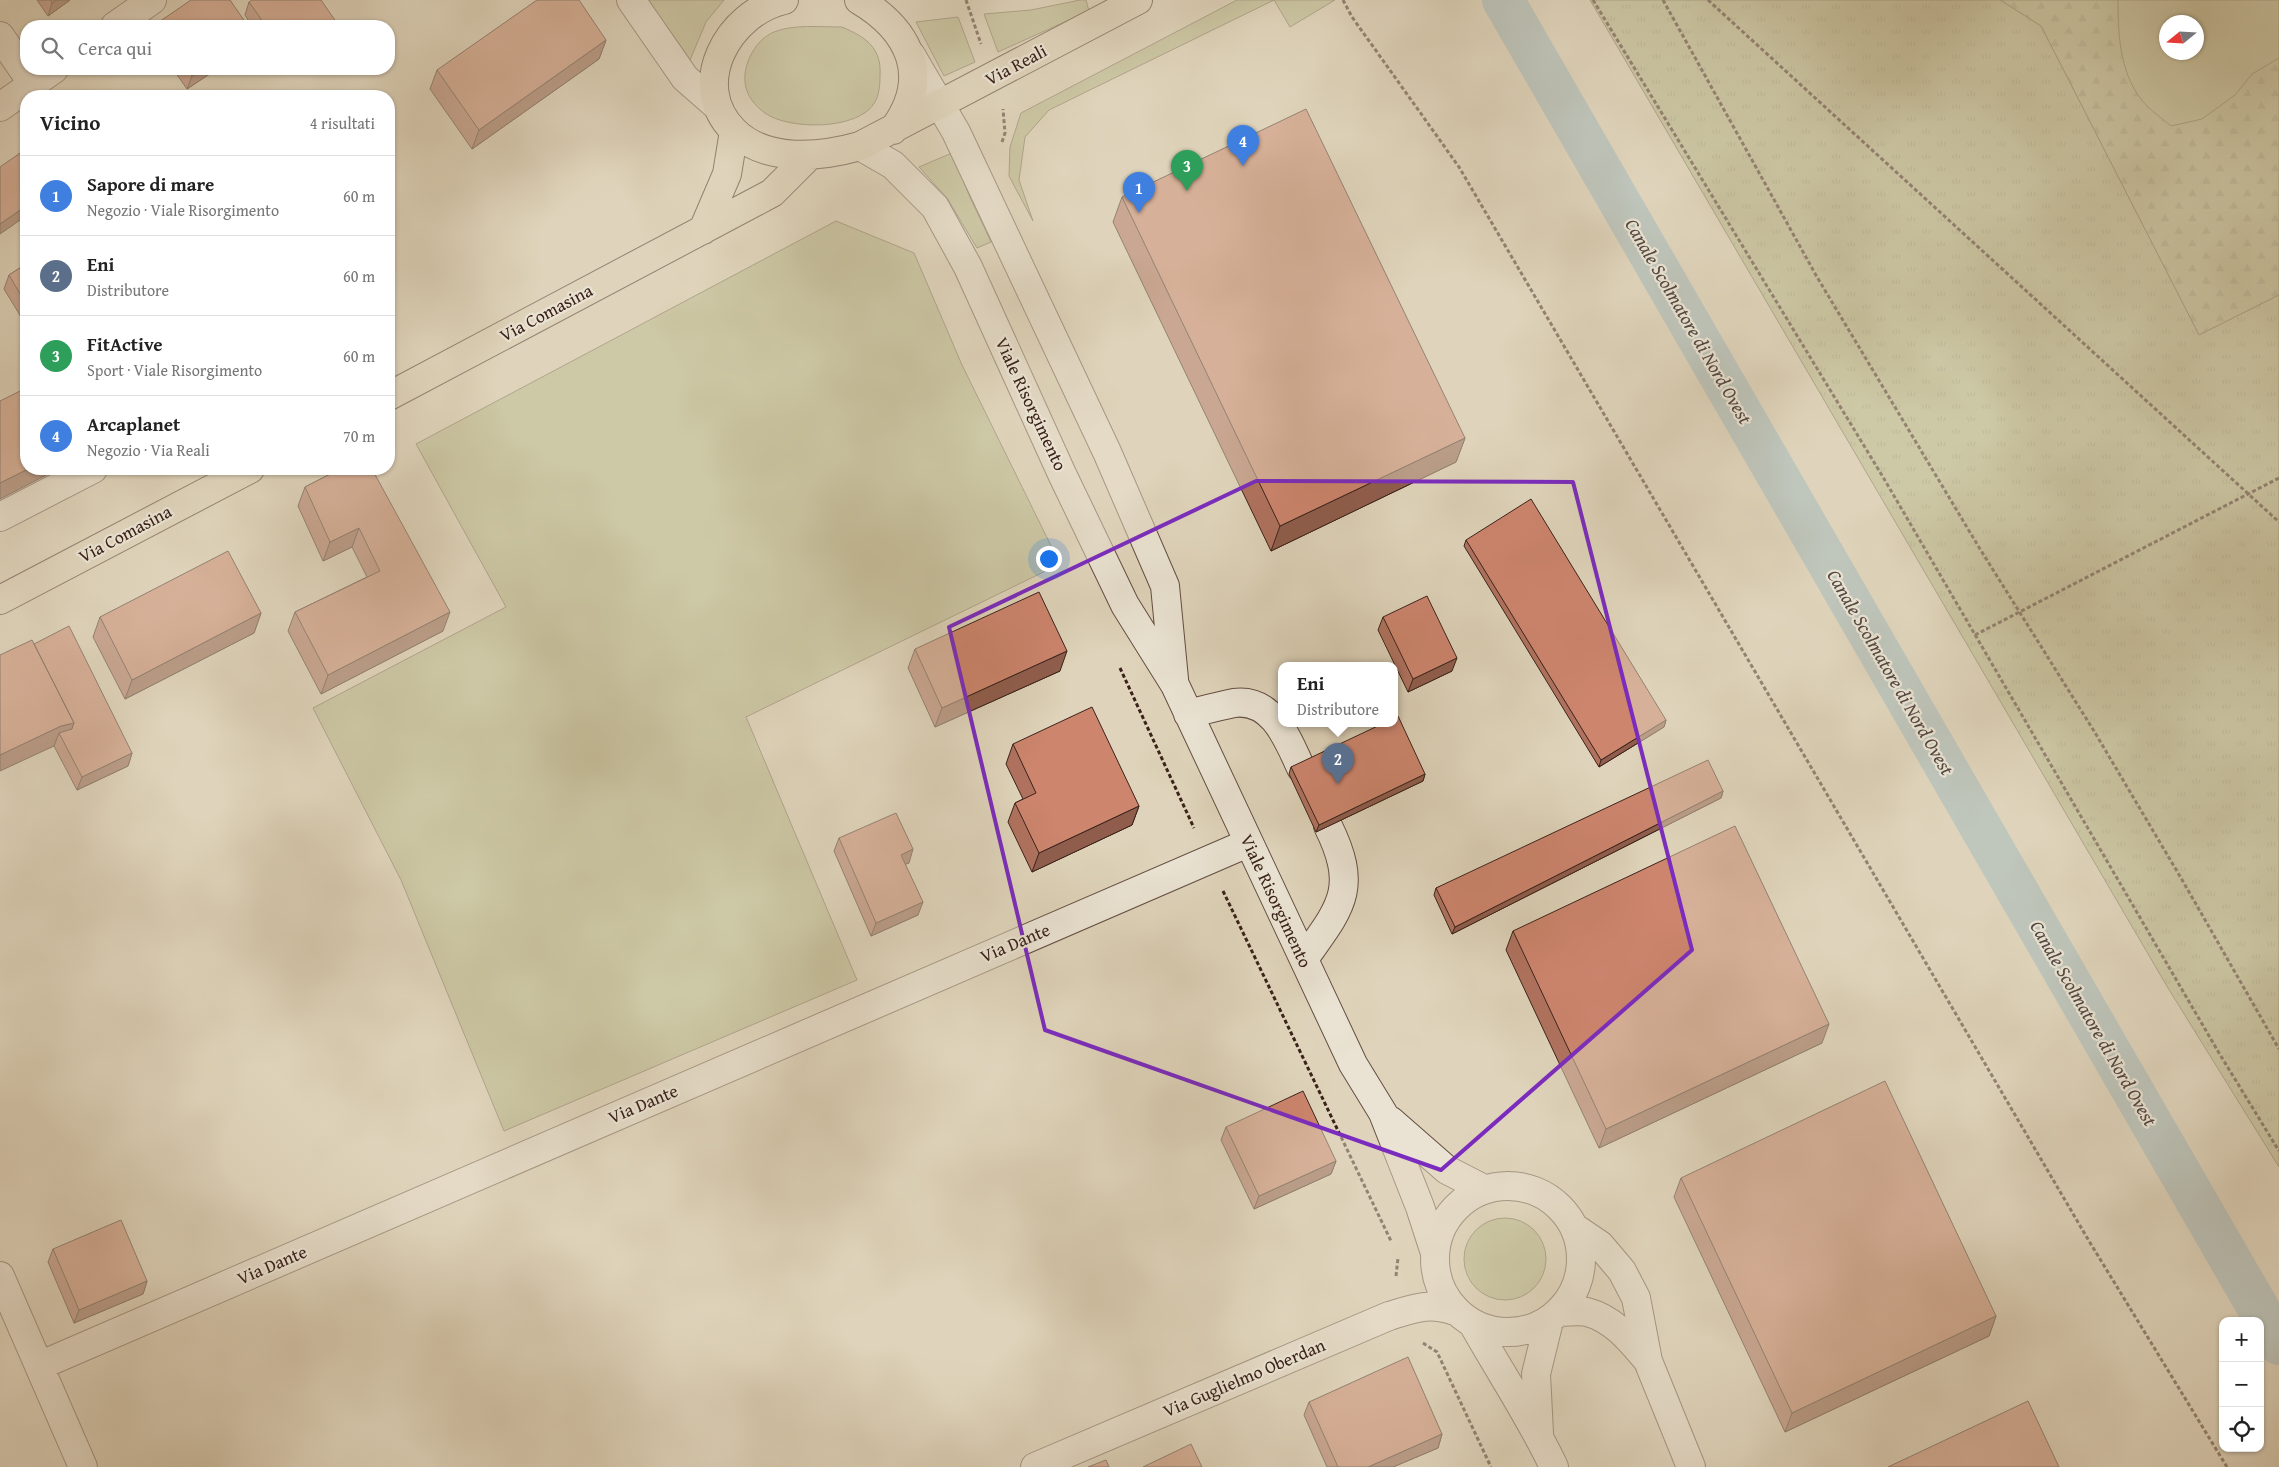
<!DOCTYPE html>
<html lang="it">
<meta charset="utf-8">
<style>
:root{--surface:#fff;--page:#f2f2f2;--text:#222;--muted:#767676;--line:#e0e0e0;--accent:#0f766e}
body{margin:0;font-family:"Gentium Book Plus",serif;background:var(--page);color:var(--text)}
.controls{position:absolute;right:15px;bottom:15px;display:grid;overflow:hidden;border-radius:10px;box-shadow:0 1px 4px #0004}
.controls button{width:45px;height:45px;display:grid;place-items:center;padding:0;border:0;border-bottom:1px solid var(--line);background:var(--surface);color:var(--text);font:25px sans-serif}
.compass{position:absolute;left:2159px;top:15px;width:45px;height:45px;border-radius:50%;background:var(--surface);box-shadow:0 1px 4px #0004;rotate:252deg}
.you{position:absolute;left:1048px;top:558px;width:18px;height:18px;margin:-12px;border:4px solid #fff;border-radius:50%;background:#1a73e8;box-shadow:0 0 0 8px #1a73e833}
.badge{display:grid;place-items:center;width:32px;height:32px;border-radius:50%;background:var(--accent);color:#fff;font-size:16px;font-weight:700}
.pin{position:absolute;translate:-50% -41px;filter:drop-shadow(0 1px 2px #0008)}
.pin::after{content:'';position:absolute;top:26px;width:18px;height:15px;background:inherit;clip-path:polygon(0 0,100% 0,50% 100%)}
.popup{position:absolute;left:1278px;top:662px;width:120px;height:65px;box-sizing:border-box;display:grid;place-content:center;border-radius:10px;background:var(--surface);filter:drop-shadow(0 1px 4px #0005);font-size:16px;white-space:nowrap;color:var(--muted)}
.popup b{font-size:19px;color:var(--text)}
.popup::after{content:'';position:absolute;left:50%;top:100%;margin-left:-10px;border:10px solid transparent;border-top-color:var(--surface)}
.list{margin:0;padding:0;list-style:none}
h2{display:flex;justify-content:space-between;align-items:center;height:65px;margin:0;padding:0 20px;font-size:21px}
h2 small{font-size:16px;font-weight:400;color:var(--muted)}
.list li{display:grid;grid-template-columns:32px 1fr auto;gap:15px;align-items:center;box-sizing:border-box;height:80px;padding:0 20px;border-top:1px solid var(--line)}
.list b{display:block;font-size:19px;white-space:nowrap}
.list p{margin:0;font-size:16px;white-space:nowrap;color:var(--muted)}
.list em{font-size:16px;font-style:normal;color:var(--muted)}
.icon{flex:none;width:28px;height:28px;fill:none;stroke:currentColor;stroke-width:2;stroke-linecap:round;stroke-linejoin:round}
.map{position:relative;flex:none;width:2279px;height:1467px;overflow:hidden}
.search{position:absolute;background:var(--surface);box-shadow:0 1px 4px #0004;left:20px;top:20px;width:375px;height:55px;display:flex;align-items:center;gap:12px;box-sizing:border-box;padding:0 18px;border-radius:20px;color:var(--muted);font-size:19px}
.panel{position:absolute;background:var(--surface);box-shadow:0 1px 4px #0004;left:20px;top:90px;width:375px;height:385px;border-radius:20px}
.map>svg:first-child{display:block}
</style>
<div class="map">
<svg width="2279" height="1467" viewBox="0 0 2279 1467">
<defs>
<pattern id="forest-firs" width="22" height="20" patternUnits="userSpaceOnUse" patternTransform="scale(1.25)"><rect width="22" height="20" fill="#b8bb8c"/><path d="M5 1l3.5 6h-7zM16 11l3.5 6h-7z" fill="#9fa078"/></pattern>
<pattern id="park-tufts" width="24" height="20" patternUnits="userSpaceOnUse" patternTransform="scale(1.25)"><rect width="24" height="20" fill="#b8bb8c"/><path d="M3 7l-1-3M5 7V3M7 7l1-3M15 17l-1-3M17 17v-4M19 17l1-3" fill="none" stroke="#9fa078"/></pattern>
</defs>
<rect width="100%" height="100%" fill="#dfd4bb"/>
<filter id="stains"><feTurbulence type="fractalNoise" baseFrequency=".004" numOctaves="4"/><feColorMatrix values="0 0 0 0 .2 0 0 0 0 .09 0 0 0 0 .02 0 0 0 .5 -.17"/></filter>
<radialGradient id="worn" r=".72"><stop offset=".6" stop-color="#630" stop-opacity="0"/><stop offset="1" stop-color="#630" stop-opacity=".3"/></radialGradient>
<!-- green -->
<path fill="#b8bb8c" stroke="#796e53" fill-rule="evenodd" d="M648 0H724L706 22 690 60Z
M1080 0H1086L1089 11 998 52 984 14 1031 10Z
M1237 0H1335L1290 27 1274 0 1049 110 1025 137 1019 180 1033 221 1009 176 1010 147 1021 113Z
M2000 0H2279V295L2199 335ZM2166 22H2196V52H2166Z
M958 17 975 62 944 76 916 22Z
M842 27C866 37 882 48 880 76 880 85 879 95 875 102 859 131 788 130 765 113 755 106 746 95 745 82 743 64 756 39 774 32 794 24 820 27 842 27Z
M952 153 969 195 991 242 977 248 947 198 919 167Z
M836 221 914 253 962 365 1060 564 746 717 857 980 504 1131 401 880 313 708 506 607 416 444Z
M1464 1259a41 41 0 1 1 82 0a41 41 0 1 1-82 0Z"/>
<!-- forest -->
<path fill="url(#forest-firs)" stroke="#796e53" d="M2000 0H2118C2118 37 2120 78 2147 106 2154 113 2163 119 2171 126L2202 119 2235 95 2252 74 2279 58V295L2199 335 2041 26Z"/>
<!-- park -->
<path fill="url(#park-tufts)" stroke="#796e53" d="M1590 0H2000L2041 26 2199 335 2279 295V1167L2168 988Z"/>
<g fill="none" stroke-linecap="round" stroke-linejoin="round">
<!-- canal -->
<path stroke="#99b5bc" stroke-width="42" d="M1503 0 2279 1344"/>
<defs>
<path id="minor" d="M631 0 685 78 717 106
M115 26 152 0
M0 36 33 84
M911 55 956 132 1107 452 1165 586 1174 679
M0 107 54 69
M860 146 893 165 935 207 968 267 1062 474 1125 605 1175 685 1353 1064 1383 1113 1420 1207 1434 1250
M0 517 93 469
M1188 714C1204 710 1219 706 1234 703 1273 698 1288 740 1301 768
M1304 959C1341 907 1359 889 1328 826
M1391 1121 1447 1170 1484 1189
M1435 1259a73 73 0 1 1 146 0a73 73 0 1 1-146 0Z
M1575 1228 1600 1245 1622 1271 1636 1298 1648 1361 1691 1467
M0 1276 83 1467
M1560 1312C1569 1312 1579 1310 1587 1312 1614 1319 1631 1341 1648 1361
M1473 1324C1500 1372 1531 1418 1554 1467
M39 1366 1248 843
M1539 1433 1536 1374 1549 1321
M1035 1467 1389 1316C1415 1308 1429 1302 1455 1311"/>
<path id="major" d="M784 0C728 13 688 85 734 131 766 163 821 157 860 146L1138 0
M859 0C911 31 932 78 893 130
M703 230 727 174 734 131
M389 396 772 193 809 156
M0 600 250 469"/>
</defs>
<!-- minor casing -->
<use href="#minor" stroke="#634e42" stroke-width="30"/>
<!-- major casing -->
<use href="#major" stroke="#3a221a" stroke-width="30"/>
<!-- path -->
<path stroke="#3a221a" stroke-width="3" stroke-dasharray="4 2.5" stroke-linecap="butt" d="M966 0 981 44
M1343 0 1352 17 1459 167 2089 1241 2227 1467
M1593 0 1883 477 2219 1053 2279 1151
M1663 0 1817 277 1980 549 2094 731 2181 878 2279 1049
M1708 0 2279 522
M1002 142 1005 133 1003 109
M1975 635 2279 478
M1120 668 1194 828
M1223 891 1391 1241
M1396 1276 1398 1258
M1423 1343 1437 1352 1491 1467"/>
<!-- minor -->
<use href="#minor" stroke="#eae3d3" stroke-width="28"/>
<!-- major -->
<use href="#major" stroke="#dfd4bb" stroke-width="28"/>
</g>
<!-- wall -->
<path fill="#b0725f" stroke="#3a221a" d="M37 0H70L48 16Z
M249 2 339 26H252L245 15Z
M606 40 599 59 472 149 430 89 437 70Z
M173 69H217L187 89Z
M1122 197 1465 438 1456 462 1271 551 1113 222Z
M26 264V325L4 289 9 275Z
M340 469 443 631 321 694 288 631 295 612 367 577 352 547 323 561 298 506 305 487Z
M1466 540 1666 720 1664 727 1599 767 1464 546Z
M261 613 254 633 125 699 93 637 100 617Z
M1383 617 1452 671 1408 692 1378 630Z
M34 644 132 753 128 766 77 790 54 746Z
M915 649 1060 671 935 727 908 668Z
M1013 744 1139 806 1132 825 1032 872 1008 822 1015 803 1023 799 1006 764Z
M1291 767 1425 774 1423 781 1316 832 1289 774Z
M1723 791 1721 798 1452 934 1434 895 1436 888Z
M839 838 909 863 905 864 918 915 871 936 834 851Z
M1513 931 1822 1043 1599 1148 1506 950Z
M1226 1127 1336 1161 1331 1174 1254 1209 1221 1140Z
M1681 1178 1996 1316 1989 1336 1785 1432 1674 1197Z
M53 1249 147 1281 143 1294 74 1323 48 1262Z
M1309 1402 1442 1434 1438 1448 1393 1467H1327L1304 1415Z"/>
<!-- shaded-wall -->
<path fill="#905d4d" stroke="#3a221a" d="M56 0H70L48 16 52 3Z
M606 40 599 59 472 149 479 130Z
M202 69H217L187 89 192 76Z
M26 206V216L0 234V224Z
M1465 438 1456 462 1271 551 1280 526Z
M28 469H58L0 499V483Z
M359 528 352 547 323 561 330 542Z
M450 612 443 631 321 694 328 675Z
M261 613 254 633 125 699 132 680Z
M1067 651 1060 671 935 727 942 708Z
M1457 658 1452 671 1408 692 1413 679Z
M1666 720 1664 727 1599 767 1601 760Z
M74 723 67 742 59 733 54 746 0 771V755L61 726Z
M132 753 128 766 77 790 82 777Z
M1425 774 1423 781 1316 832 1319 825Z
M1723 791 1721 798 1452 934 1455 927Z
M1139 806 1132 825 1032 872 1039 853Z
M913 849 909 863 896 868 901 855Z
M923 902 918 915 871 936 876 923Z
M1829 1024 1822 1043 1599 1148 1606 1129Z
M1336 1161 1331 1174 1254 1209 1259 1196Z
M147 1281 143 1294 74 1323 79 1310Z
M1996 1316 1989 1336 1785 1432 1792 1413Z
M1442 1434 1438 1448 1393 1467H1368Z"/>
<!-- building -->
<path fill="#cd856e" stroke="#3a221a" d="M51 0H56L52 3Z
M191 0H230L248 26H157L156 24Z
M252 0H321L339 26H266L249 2Z
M537 0H579L606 40 479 130 437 70Z
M187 69H202L192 76Z
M1306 109 1465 438 1280 526 1122 197Z
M26 149V206L0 224V167Z
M26 264V304L9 275Z
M26 388V469H28L0 483V401Z
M340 469H372L450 612 328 675 295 612 380 571 359 528 330 542 305 487Z
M1531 499 1666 720 1601 760 1466 540Z
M228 551 261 613 132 680 100 617Z
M1039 592 1067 651 942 708 915 649Z
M1427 596 1457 658 1413 679 1383 617Z
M69 626 132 753 82 777 59 733 72 729 74 723 34 644Z
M32 640 74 723 61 726 0 755V655Z
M1092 707 1139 806 1039 853 1015 803 1036 793 1013 744Z
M1398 716 1425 774 1319 825 1291 767 1384 723H1394V718Z
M1708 760 1723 791 1455 927 1436 888Z
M896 813 913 849 901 855 923 902 876 923 839 838Z
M1735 826 1829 1024 1606 1129 1513 931Z
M1885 1081 1996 1316 1792 1413 1681 1178Z
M1303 1091 1336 1161 1259 1196 1226 1127Z
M121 1220 147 1281 79 1310 53 1249Z
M1408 1357 1442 1434 1368 1467H1338L1309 1402Z
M2028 1401 2059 1467H1888Z
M1191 1444 1202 1467H1143Z
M1106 1460 1109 1467H1088Z"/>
<!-- marked area -->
<path d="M0 0H2279V1467H0ZM1256 481 1573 482 1692 950 1441 1170 1045 1030 949 627Z" fill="#dfd4bb" fill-opacity=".55" fill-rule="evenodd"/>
<path fill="none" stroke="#7b2cbf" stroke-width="4" stroke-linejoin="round" d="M1256 481 1573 482 1692 950 1441 1170 1045 1030 949 627Z"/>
<g text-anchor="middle" stroke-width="4.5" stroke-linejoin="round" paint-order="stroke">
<!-- street labels -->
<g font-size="18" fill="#3a221a" stroke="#eae3d3">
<text transform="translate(1016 65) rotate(-28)" y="6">Via Reali</text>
<text transform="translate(546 313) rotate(-28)" y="6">Via Comasina</text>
<text transform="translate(1031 404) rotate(65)" y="6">Viale Risorgimento</text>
<text transform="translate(125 534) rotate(-28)" y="6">Via Comasina</text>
<text transform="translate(1276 901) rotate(65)" y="6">Viale Risorgimento</text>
<text transform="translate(1015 943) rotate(-23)" y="6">Via Dante</text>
<text transform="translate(643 1104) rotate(-23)" y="6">Via Dante</text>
<text transform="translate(272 1265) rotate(-23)" y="6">Via Dante</text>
<text transform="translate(1244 1378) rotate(-23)" y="6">Via Guglielmo Oberdan</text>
</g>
<!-- water labels -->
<g font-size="19" font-style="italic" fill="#524742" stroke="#eae3d3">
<text transform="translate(1689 321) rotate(60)" y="7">Canale Scolmatore di Nord Ovest</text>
<text transform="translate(1891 672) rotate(60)" y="7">Canale Scolmatore di Nord Ovest</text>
<text transform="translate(2094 1023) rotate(60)" y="7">Canale Scolmatore di Nord Ovest</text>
</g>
</g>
<rect width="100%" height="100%" filter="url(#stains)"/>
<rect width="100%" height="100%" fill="url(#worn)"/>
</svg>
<div class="controls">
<button>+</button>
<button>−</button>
<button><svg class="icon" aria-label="locate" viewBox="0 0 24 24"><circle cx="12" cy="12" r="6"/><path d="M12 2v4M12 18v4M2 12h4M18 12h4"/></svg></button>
</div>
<svg class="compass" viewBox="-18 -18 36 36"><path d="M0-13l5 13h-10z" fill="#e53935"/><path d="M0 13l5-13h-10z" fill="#767676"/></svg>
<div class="you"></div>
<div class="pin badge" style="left:1139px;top:213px;background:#3f7fe0">1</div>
<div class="pin badge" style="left:1338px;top:784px;background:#5c6f8a">2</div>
<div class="popup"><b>Eni</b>Distributore</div>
<div class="pin badge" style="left:1187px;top:191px;background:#2e9e5b">3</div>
<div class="pin badge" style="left:1243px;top:166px;background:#3f7fe0">4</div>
<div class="search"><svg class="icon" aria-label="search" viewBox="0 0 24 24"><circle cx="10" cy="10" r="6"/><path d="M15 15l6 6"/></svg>Cerca qui</div>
<section class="panel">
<h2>Vicino<small>4 risultati</small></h2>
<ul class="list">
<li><span class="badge" style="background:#3f7fe0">1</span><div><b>Sapore di mare</b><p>Negozio · Viale Risorgimento</p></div><em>60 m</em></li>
<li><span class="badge" style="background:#5c6f8a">2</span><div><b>Eni</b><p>Distributore</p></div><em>60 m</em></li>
<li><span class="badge" style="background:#2e9e5b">3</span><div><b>FitActive</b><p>Sport · Viale Risorgimento</p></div><em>60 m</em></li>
<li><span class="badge" style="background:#3f7fe0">4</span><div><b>Arcaplanet</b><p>Negozio · Via Reali</p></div><em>70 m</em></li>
</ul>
</section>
</div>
